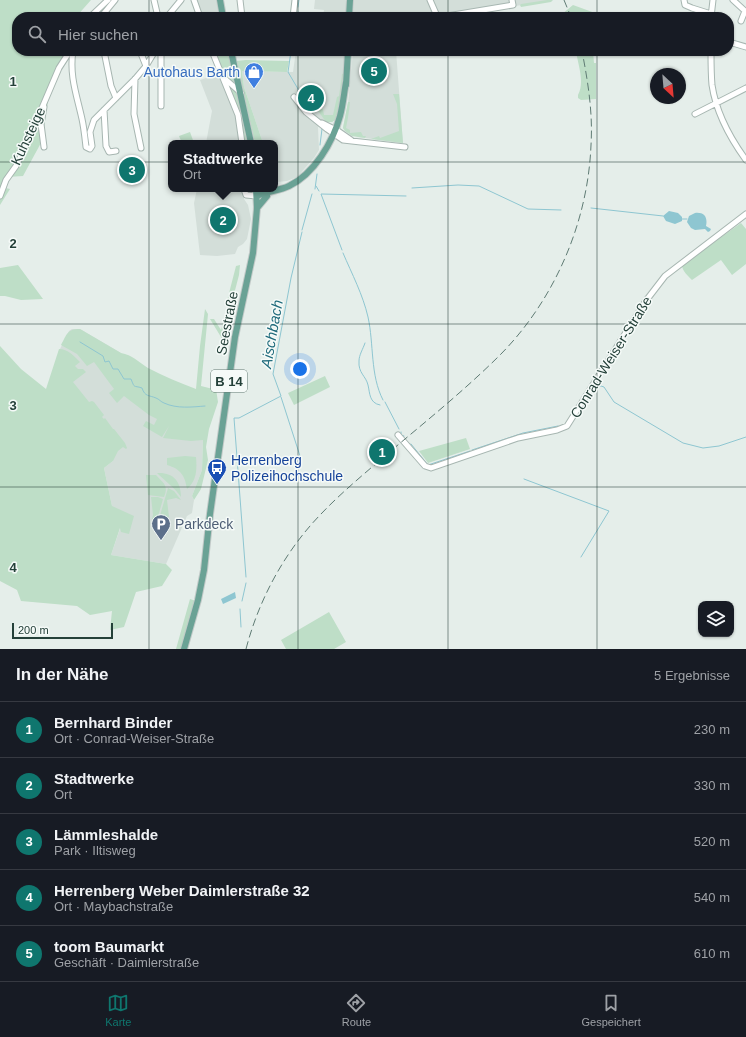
<!DOCTYPE html>
<html lang="de">
<meta charset="utf-8">
<style>
:root{--surface:#171b24;--page:#20242c;--text:#f1f3f6;--muted:#9ea1a6;--line:#363941;--accent:#0f766e}
body{margin:0;font-family:Arial,sans-serif;background:var(--page);color:var(--text)}
.controls{position:absolute;right:12px;bottom:12px;display:grid;overflow:hidden;border-radius:8px;box-shadow:0 1px 3px #0004}
.controls button{width:36px;height:36px;display:grid;place-items:center;padding:0;border:0;border-bottom:1px solid var(--line);background:var(--surface);color:var(--text);font:20px sans-serif}
.compass{position:absolute;left:650px;top:68px;width:36px;height:36px;border-radius:50%;background:var(--surface);box-shadow:0 1px 3px #0004;rotate:154deg}
.scale{position:absolute;left:12px;bottom:10px;width:101px;box-sizing:border-box;padding-left:4px;border:2px solid #244039;border-top:0;font-size:11px;line-height:14px;white-space:nowrap;color:#244039;-webkit-text-stroke:3px #f5faf8;paint-order:stroke}
.you{position:absolute;left:300px;top:369px;width:14px;height:14px;margin:-10px;border:3px solid #fff;border-radius:50%;background:#1a73e8;box-shadow:0 0 0 6px #1a73e833}
.badge{display:grid;place-items:center;width:26px;height:26px;border-radius:50%;background:var(--accent);color:#fff;font-size:13px;font-weight:700}
.pin{position:absolute;translate:-50% -50%;border:2px solid #fff;box-shadow:0 1px 4px #0006}
.popup{position:absolute;left:168px;top:140px;width:110px;height:52px;box-sizing:border-box;display:grid;place-content:center;border-radius:8px;background:var(--surface);filter:drop-shadow(0 1px 3px #0005);font-size:13px;white-space:nowrap;color:var(--muted)}
.popup b{font-size:15px;color:var(--text)}
.popup::after{content:'';position:absolute;left:50%;top:100%;margin-left:-8px;border:8px solid transparent;border-top-color:var(--surface)}
.list{margin:0;padding:0;list-style:none}
h2{display:flex;justify-content:space-between;align-items:center;height:52px;margin:0;padding:0 16px;font-size:17px}
h2 small{font-size:13px;font-weight:400;color:var(--muted)}
.list li{display:grid;grid-template-columns:26px 1fr auto;gap:12px;align-items:center;box-sizing:border-box;height:56px;padding:0 16px;border-top:1px solid var(--line)}
.list b{display:block;font-size:15px;white-space:nowrap}
.list p{margin:0;font-size:13px;white-space:nowrap;color:var(--muted)}
.list em{font-size:13px;font-style:normal;color:var(--muted)}
.icon{flex:none;width:22px;height:22px;fill:none;stroke:currentColor;stroke-width:2;stroke-linecap:round;stroke-linejoin:round}
.map{position:relative;flex:none;width:746px;height:649px;overflow:hidden}
.search{position:absolute;background:var(--surface);box-shadow:0 1px 3px #0004;left:12px;right:12px;top:12px;height:44px;display:flex;align-items:center;gap:10px;box-sizing:border-box;padding:0 14px;border-radius:16px;color:var(--muted);font-size:15px}
.sheet{height:332px;background:var(--surface)}
nav{display:flex;justify-content:space-around;align-items:center;box-sizing:border-box;height:56px;border-top:1px solid var(--line);background:var(--surface);font-size:11px;color:var(--muted)}
nav a{display:grid;justify-items:center;gap:2px}
nav .on{color:var(--accent)}
.map>svg:first-child{display:block}
</style>
<div class="map">
<svg width="746" height="649" viewBox="0 0 746 649">
<rect width="100%" height="100%" fill="#e5eeea"/>
<!-- built -->
<path fill="#d3ded9" d="M197 0H216L219 17H202Z
M315 0H348L347 17H323L324 10 314 9Z
M354 0H552L450 17H353Z
M296 51H345L340 101 335 120 332 122H326L318 127 319 150 314 158 297 177 287 181 277 182 275 177V143H263L244 87 242 71 293 72Z
M353 51H396L403 143 358 137 345 131 343 128 348 103Z
M218 74 237 118 240 143H206L212 111 200 80Z
M197 189H243L244 199 248 205 251 219 247 239 243 244 238 247 235 254 217 256 200 255 194 203Z
M72 329H80L121 353 203 440 202 470 192 496 194 500 192 513 187 516 166 564 111 555 121 526 112 506 104 468 113 461 68 397 58 353 69 331Z"/>
<!-- green -->
<path fill="#bedec7" d="M0 0H91L76 17H17V51H68L69 58 61 69 48 101 42 141 23 176 7 177 1 187 10 189 0 205Z
M547 0H553L551 2 521 7 520 5 521 4Z
M573 5 595 13V17H563L562 14Z
M215 51H228L237 87 224 74Z
M576 51H593L594 63H596V99L581 100 578 98V95C585 82 578 65 576 51Z
M246 60 289 61 287 72 242 71 244 87 263 143H255L236 61Z
M344 73 337 116 335 120 332 122H326L309 98 316 99V104L318 105 319 108 323 109 324 115H333L337 97 339 96 342 74Z
M228 83 237 92 249 143H244L241 121Z
M393 94H399L403 143 371 139 379 136 380 138 399 131 397 104Z
M348 102H350C349 112 348 118 346 128L350 130V133L361 132 363 136H366L365 138 352 136 345 131 343 128Z
M190 132 194 143H182L179 136Z
M135 163 137 176 128 178 127 164Z
M741 223 746 229V264L732 275 721 260 692 280C688 276 682 271 682 265Z
M18 265 43 299 21 300 5 296H0V268Z
M240 265 239 275 220 348 221 337 210 319H214L221 330 227 309V301L236 266Z
M205 309 208 314 201 386 213 389H216L218 402 209 429 206 447 208 460 201 489 194 500 192 496 202 470 203 440 191 441 163 438 169 426 162 437 143 426 146 421 154 425 157 419 149 415 124 396 117 403 109 393 114 389 94 362 87 366 77 354 61 345C67 334 67 329 80 329L121 353C132 355 139 362 148 368 163 376 180 383 196 389L200 346Z
M0 346 21 369 46 389 59 349C68 349 74 356 80 362L75 366 78 369H83L86 372 73 382 89 402 92 401 94 402 104 415 102 417 104 419 105 418 113 429H114L125 443 127 448 126 449 123 447 118 451 113 461 104 468 112 506 134 516 129 534 121 532 120 528 111 555 166 564 172 570 162 586 136 592 124 627 110 630 112 611 90 615 77 606 21 601 17 590 0 581Z
M325 376 330 387 294 405 288 393Z
M466 438 470 449 428 463 419 451Z
M185 456 196 457C197 469 197 480 187 489 185 476 181 469 167 465V458Z
M157 473C173 472 181 481 181 497 175 488 165 481 157 473Z
M146 475H156C163 483 169 485 164 497L148 495Z
M168 488 174 491 181 500 176 498 167 500 169 517 159 519Z
M151 497H158L163 499 157 520 152 519 153 515Z
M190 599 196 601 182 649H176Z
M329 612 346 642 334 649H286L281 640Z"/>
<!-- water -->
<path fill="#8ec6d1" d="M669 211 678 213 682 217V221L675 224 666 221 663 216Z
M695 213C704 212 708 217 706 226L711 229 710 231 708 232 705 229 695 230 691 228 687 222 689 216Z
M235 592 236 598 223 604 221 599Z"/>
<g fill="none" stroke-linecap="round" stroke-linejoin="round">
<!-- stream -->
<path stroke="#8ec6d1" stroke-width="1" d="M298 7 299 0
M297 17 298 12
M291 51 288 72 301 94
M304 98 311 108
M320 145 322 129
M316 186 319 191
M412 188 458 185 479 186 528 209 561 210
M315 189 317 174
M591 208 663 216
M682 219H687
M302 230 312 194
M342 250 321 194 406 196
M343 253C352 274 363 295 368 317 374 344 370 375 383 400
M80 342 103 356 105 362 109 361 113 369H118L124 379H131C135 389 133 385 142 388 145 397 149 395 156 398 159 399 161 402 164 403 177 409 192 407 205 406
M365 343C363 349 359 355 359 361 358 373 366 376 368 385 370 393 369 403 380 405
M281 397 301 459
M385 402 399 429
M571 424 594 390 596 387 601 386 604 387 614 402 683 443 703 448 719 446 746 437
M401 432V435L404 436
M411 444 428 465 470 451
M472 450 523 433 558 426
M524 479 609 511 581 557
M246 577 234 418H239L281 396 273 374 291 278 302 232
M242 601 246 583
M240 609 241 627"/>
<defs>
<path id="minor" d="M154 0 158 17
M194 0 200 17
M240 0 242 17
M430 0 437 16 441 17 513 5 512 0
M684 0 685 5 692 8 711 14
M733 0 745 11 741 21
M90 17 108 0
M101 17 115 0
M167 17 181 0
M293 17 295 0
M711 17 713 0
M729 42 746 47
M73 51C69 75 77 96 82 119 84 128 85 138 86 147L90 149 92 146 90 132 94 120 135 79 146 66 155 51
M104 51 111 86 116 98
M140 51 146 66
M212 51 238 115 242 143
M711 51C711 62 711 74 712 85 716 112 730 138 746 160
M223 77 241 93
M135 79 134 114 141 148
M294 97 306 112 327 129 343 140 405 147
M161 106V51
M44 107 41 124 44 147
M104 110 106 146 109 152 116 151
M695 114 746 88
M322 123 338 131 351 140
M244 189 246 195 257 196
M0 196 6 180 16 166 27 143 59 68 70 51
M398 435 425 466 431 468 518 438 557 430 567 426 645 302 665 276 746 214"/>
<path id="major" d="M220 0 223 17
M349 17 350 0
M231 51 251 143
M346 85 348 51
M257 196C267 191 279 191 289 186 314 174 333 142 340 116 343 105 344 93 346 82
M257 208 267 196
M184 649 198 600 204 570 210 514 235 337 253 253 257 208 256 189"/>
</defs>
<!-- minor casing -->
<use href="#minor" stroke="#a7b6b1" stroke-width="7"/>
<!-- major casing -->
<use href="#major" stroke="#c2cac8" stroke-width="8"/>
<!-- minor -->
<use href="#minor" stroke="#fff" stroke-width="5"/>
<!-- major -->
<use href="#major" stroke="#6aa295" stroke-width="6"/>
<!-- rail -->
<path stroke="#5f7b74" stroke-width="1" stroke-dasharray="8 4" stroke-linecap="butt" d="M564 0 571 17
M246 649C259 599 285 551 321 514 341 493 364 474 386 455 425 422 465 390 501 354 555 299 588 222 591 145 593 113 588 82 582 51"/>
</g>
<!-- grid -->
<path fill="none" stroke="#244039" stroke-width="1" stroke-opacity="0.55" d="M149 0V17M298 0V17M448 0V17M597 0V17M149 51V649M298 51V649M448 51V649M597 51V649M0 162H746M0 324H746M0 487H746"/>
<!-- icons -->
<defs>
<symbol id="shop-pin" viewBox="-11 -11 22 30"><path d="M0 17L-7.5 6A9.5 9.5 0 1 1 7.5 6Z" fill="#3f7fe0" stroke="#f5faf8"/><path d="M-5-2.5h2.3a2.7 3.5 0 0 1 5.4 0H5L5.5 6h-11ZM-1.5-2.5h3a1.5 2.3 0 0 0-3 0Z" fill="#fff"/></symbol>
<symbol id="bus-pin" viewBox="-11 -11 22 30"><path d="M0 17L-7.5 6A9.5 9.5 0 1 1 7.5 6Z" fill="#1a4fb4" stroke="#f5faf8"/><path d="M-5-6H5V4H4V6H2V4H-2V6H-4V4H-5ZM-3.5-4V0h7V-4ZM-3.5 1.2v1.5H-2V1.2ZM2 1.2v1.5H3.5V1.2Z" fill="#fff"/></symbol>
<symbol id="parking-pin" viewBox="-11 -11 22 30"><path d="M0 17L-7.5 6A9.5 9.5 0 1 1 7.5 6Z" fill="#5c6f8a" stroke="#f5faf8"/><path d="M-3.5-5.5H1a3.5 3.5 0 0 1 0 7H-1V5.5H-3.5ZM-1-3.4V-.6H.8a1.4 1.4 0 0 0 0-2.8Z" fill="#fff"/></symbol>
</defs>
<g fill-rule="evenodd">
<use href="#shop-pin" x="243" y="61" width="22" height="30"/>
<use href="#bus-pin" x="206" y="457" width="22" height="30"/>
<use href="#parking-pin" x="150" y="513" width="22" height="30"/>
</g>
<g text-anchor="middle" stroke-width="3" stroke-linejoin="round" paint-order="stroke">
<!-- shield labels -->
<rect fill="#f5faf8" stroke="#637872" stroke-width="1" x="211" y="370" width="36" height="22" rx="3"/>
<g font-size="13" font-weight="bold" fill="#244039">
<text x="229" y="386">B 14</text>
</g>
<!-- shop labels -->
<g font-size="14" fill="#366cbe" stroke="#f5faf8" text-anchor="end">
<text x="240" y="77">Autohaus Barth</text>
</g>
<!-- street labels -->
<g font-size="14" fill="#244039" stroke="#f5faf8">
<text transform="translate(28 136) rotate(-65)" y="5">Kuhsteige</text>
<text transform="translate(227 323) rotate(-79)" y="5">Seestraße</text>
<text transform="translate(611 357) rotate(-58)" y="5">Conrad-Weiser-Straße</text>
</g>
<!-- transit labels -->
<g font-size="14" fill="#164399" stroke="#f5faf8" text-anchor="start">
<text x="231" y="465">Herrenberg<tspan x="231" dy="16">Polizeihochschule</tspan></text>
</g>
<!-- service labels -->
<g font-size="14" fill="#4e5e75" stroke="#f5faf8" text-anchor="start">
<text x="175" y="529">Parkdeck</text>
</g>
<!-- water labels -->
<g font-size="15" font-style="italic" fill="#1e6a7b" stroke="#f5faf8">
<text transform="translate(272 334) rotate(-80)" y="5">Aischbach</text>
</g>
</g>
<g font-size="13" text-anchor="middle" font-weight="bold" fill="#244039" stroke="#f5faf8" stroke-width="3" stroke-linejoin="round" paint-order="stroke">
<text x="13" y="86">1</text>
<text x="13" y="248">2</text>
<text x="13" y="410">3</text>
<text x="13" y="572">4</text>
</g>
</svg>
<div class="controls">
<button><svg class="icon" aria-label="layers" viewBox="0 0 24 24"><path d="M12 4l9 5-9 5-9-5zM3 14l9 5 9-5"/></svg></button>
</div>
<svg class="compass" viewBox="-18 -18 36 36"><path d="M0-13l5 13h-10z" fill="#e53935"/><path d="M0 13l5-13h-10z" fill="#9ea1a6"/></svg>
<div class="scale">200 m</div>
<div class="you"></div>
<div class="pin badge" style="left:382px;top:452px">1</div>
<div class="pin badge" style="left:223px;top:220px">2</div>
<div class="popup"><b>Stadtwerke</b>Ort</div>
<div class="pin badge" style="left:132px;top:170px">3</div>
<div class="pin badge" style="left:311px;top:98px">4</div>
<div class="pin badge" style="left:374px;top:71px">5</div>
<div class="search"><svg class="icon" aria-label="search" viewBox="0 0 24 24"><circle cx="10" cy="10" r="6"/><path d="M15 15l6 6"/></svg>Hier suchen</div>
</div>
<section class="sheet">
<h2>In der Nähe<small>5 Ergebnisse</small></h2>
<ul class="list">
<li><span class="badge">1</span><div><b>Bernhard Binder</b><p>Ort · Conrad-Weiser-Straße</p></div><em>230 m</em></li>
<li><span class="badge">2</span><div><b>Stadtwerke</b><p>Ort</p></div><em>330 m</em></li>
<li><span class="badge">3</span><div><b>Lämmleshalde</b><p>Park · Iltisweg</p></div><em>520 m</em></li>
<li><span class="badge">4</span><div><b>Herrenberg Weber Daimlerstraße 32</b><p>Ort · Maybachstraße</p></div><em>540 m</em></li>
<li><span class="badge">5</span><div><b>toom Baumarkt</b><p>Geschäft · Daimlerstraße</p></div><em>610 m</em></li>
</ul>
</section>
<nav>
<a class="on"><svg class="icon" aria-label="map" viewBox="0 0 24 24"><path d="M3 6l6-2 6 2 6-2v14l-6 2-6-2-6 2zM9 4v14M15 6v14"/></svg>Karte</a>
<a><svg class="icon" aria-label="directions" viewBox="0 0 24 24"><path d="M12 3l9 9-9 9-9-9zM9 14v-3h6M13 9l2 2-2 2"/></svg>Route</a>
<a><svg class="icon" aria-label="saved" viewBox="0 0 24 24"><path d="M7 4h10v16l-5-4-5 4z"/></svg>Gespeichert</a>
</nav>
